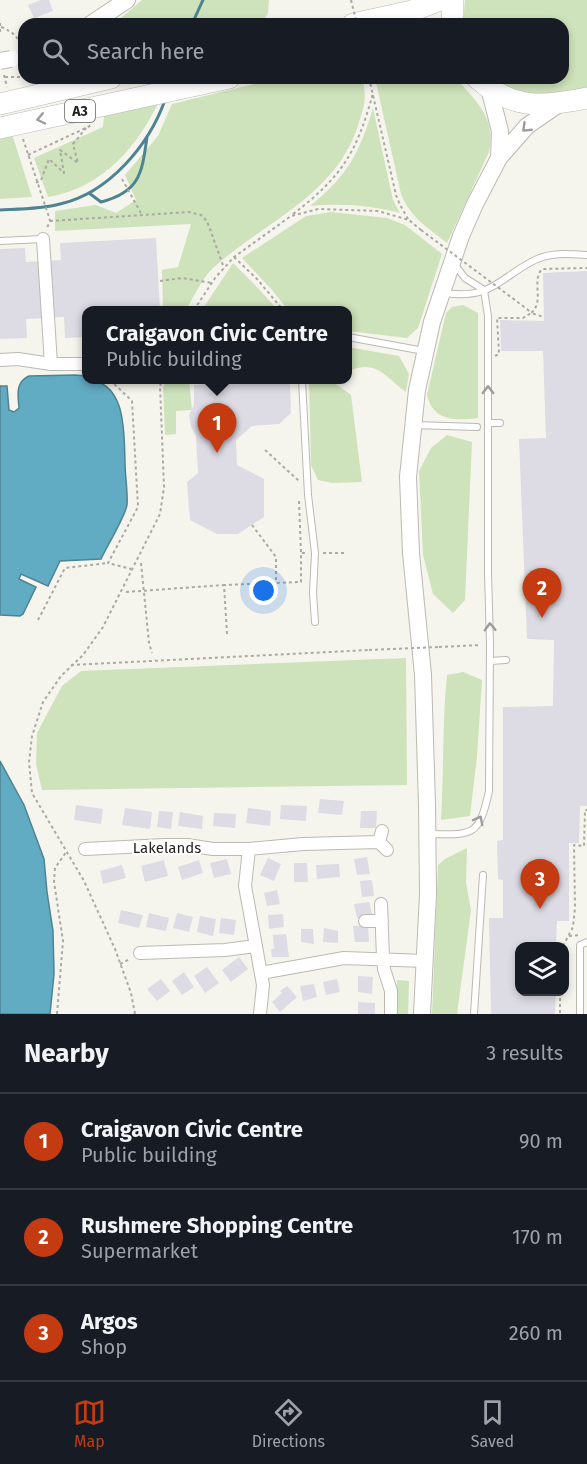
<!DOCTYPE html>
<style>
:root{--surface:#171b24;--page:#242831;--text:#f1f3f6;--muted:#9ea1a6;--line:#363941;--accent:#c43b12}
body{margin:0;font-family:"Fira Sans",sans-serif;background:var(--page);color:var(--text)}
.controls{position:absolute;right:18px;bottom:18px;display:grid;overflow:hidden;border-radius:12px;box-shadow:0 3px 9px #0003}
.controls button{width:54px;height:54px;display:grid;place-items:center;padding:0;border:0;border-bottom:2px solid var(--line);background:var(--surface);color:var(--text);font:30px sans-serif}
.you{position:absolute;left:264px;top:591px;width:21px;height:21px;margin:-15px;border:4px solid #fff;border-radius:50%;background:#1a73e8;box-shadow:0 0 0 9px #1a73e833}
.badge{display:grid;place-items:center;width:39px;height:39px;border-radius:50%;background:var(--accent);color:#fff;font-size:20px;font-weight:700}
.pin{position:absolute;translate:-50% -50px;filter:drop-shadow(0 2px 3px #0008)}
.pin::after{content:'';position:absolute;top:32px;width:21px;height:18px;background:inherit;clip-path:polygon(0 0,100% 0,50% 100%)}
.popup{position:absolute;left:82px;top:306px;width:270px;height:78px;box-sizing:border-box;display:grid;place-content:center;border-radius:12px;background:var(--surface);filter:drop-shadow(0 2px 4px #0005);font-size:20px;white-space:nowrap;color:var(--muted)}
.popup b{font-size:22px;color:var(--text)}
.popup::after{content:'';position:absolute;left:50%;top:100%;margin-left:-12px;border:12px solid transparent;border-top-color:var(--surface)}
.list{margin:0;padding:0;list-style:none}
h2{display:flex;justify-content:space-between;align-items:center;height:78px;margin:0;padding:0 24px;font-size:26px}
h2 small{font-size:20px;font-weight:400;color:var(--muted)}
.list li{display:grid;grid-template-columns:39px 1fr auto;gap:18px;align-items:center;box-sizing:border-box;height:96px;padding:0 24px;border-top:2px solid var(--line)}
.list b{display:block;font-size:22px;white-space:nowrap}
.list p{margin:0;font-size:20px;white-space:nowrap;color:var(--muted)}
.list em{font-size:20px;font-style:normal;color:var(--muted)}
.icon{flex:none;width:33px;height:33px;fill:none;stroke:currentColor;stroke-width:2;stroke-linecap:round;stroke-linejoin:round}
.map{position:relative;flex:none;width:587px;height:1014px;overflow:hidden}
.search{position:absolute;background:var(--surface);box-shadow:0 3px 9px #0003;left:18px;right:18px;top:18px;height:66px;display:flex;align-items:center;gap:15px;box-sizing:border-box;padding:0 21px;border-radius:18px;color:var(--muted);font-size:22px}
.sheet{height:366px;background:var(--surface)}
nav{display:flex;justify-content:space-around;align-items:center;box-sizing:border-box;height:84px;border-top:2px solid var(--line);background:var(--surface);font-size:16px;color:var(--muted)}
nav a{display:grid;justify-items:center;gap:3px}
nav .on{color:var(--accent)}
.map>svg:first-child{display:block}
</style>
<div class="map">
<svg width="587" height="1014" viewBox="0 0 587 1014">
<rect width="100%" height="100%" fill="#f6f5ed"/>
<!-- green -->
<path fill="#cee2bb" d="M142 0H269L268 13 262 24H114Z
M465 0H587V91L566 95 516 92 491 78H563V24H463Z
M279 78H362C367 96 365 105 359 122 339 194 264 222 213 268 202 278 194 297 186 310H163L162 270 178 267 191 224 55 231V211L96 205 116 213 136 200 125 175 158 136 172 104Z
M375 78H456C477 103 496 117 489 152L447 243C428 228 410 217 401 194Z
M160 99C138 147 102 188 48 197L34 158 103 127 104 116Z
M373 108 393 200 400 213C370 205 341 203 310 206 348 175 359 154 373 108Z
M12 134 32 197 0 199V136Z
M331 212 387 218 405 225 442 254 418 328 407 338 348 331V310H288L272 290 242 258 306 216Z
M233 263 255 285 278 310H202Z
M463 305 478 313V418C455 421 433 421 427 395L446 313 452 307Z
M348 347 399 356 409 374 406 392C384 376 377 359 348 371Z
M166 380H189L192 410 176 411V434L165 435 163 388Z
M309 380H337L336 384 351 395 362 482 332 483 318 480 311 465Z
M447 435 472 442 465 600 453 613 433 594 423 555 419 471 431 448Z
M406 658 407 785 42 790 36 764 37 733 62 686 81 671Z
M463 672 482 680 477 757 470 816 441 820C444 771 442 723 447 675Z
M467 848 466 883 471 910 457 1014H432L438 865 445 859Z
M397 980 409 981 408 1014H395Z"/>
<!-- water -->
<path fill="#61acc3" stroke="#4e8392" stroke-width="1.5" d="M75 375 86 376V380C127 380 124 435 125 463 125 476 128 492 127 505 125 517 107 546 101 559L60 561 48 586 21 574 19 579 36 587 23 614 20 616 0 615V386H7L9 410 14 412 19 408C18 395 15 382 29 376Z
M0 761 24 805 44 859 47 892 53 931 54 974 50 1014H0Z"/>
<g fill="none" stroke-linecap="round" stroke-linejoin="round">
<!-- stream -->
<path stroke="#4e8392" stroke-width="3" d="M192 24 203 0
M89 193 101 202C140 192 142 173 147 137
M0 210C20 209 41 209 60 204 109 193 149 145 165 100"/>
</g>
<!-- building -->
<path fill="#dddbe3" d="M41 0H49L53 11 34 18 28 5Z
M156 238 160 310H86V337L65 338 64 317 26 319 27 338 0 339V249L25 248 26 262 61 260 60 243Z
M587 271V806H580L579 843H569V921H557L556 946H520V992H556L555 1014H491L489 918H503V880L498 879 497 841 503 840V707L553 706 554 640 527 639 519 439 546 438 543 351H501L500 320 544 321 543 273Z
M220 380H286L290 384 291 413 279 424 252 426 236 440 237 465 264 479V517L238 534H217L190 520 187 482 198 473 196 436 191 427 189 415 194 405V385L220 383Z
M320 799 344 801 342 815 318 813Z
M76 805 103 809 101 824 74 820Z
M281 805 307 806 306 821 280 819Z
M125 808 152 812 150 829 122 825Z
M248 808 271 811 270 826 246 823Z
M159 811 173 812 171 829 157 827Z
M361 811H377L376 828H360Z
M180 812 203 816 202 829 178 826Z
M214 813 236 814 235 828 213 826Z
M367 857 370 874 357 875 354 859Z
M268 858 281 864 274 881 260 875Z
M227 859 231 874 214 878 210 863Z
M164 860 168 876 145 882 141 866Z
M199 860 203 873 182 880 178 867Z
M294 863H307L308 882H294Z
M339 864 340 877 317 879 316 865Z
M122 865 126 878 103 884 100 871Z
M372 880 374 896 362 897 360 881Z
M277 890 280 904 267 906 264 893Z
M369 902 373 917 357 918 354 904Z
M121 910 143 915 139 928 118 923Z
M149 913 169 918 166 931 146 927Z
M177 913 193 917 189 932 173 928Z
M283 914 284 927 269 929 268 915Z
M200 916 216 919 213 936 197 932Z
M221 918 236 920 234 935 219 933Z
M368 925 369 942H355L353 926Z
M324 928 338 931V943L323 942Z
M301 929H313L314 944 301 942Z
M286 934 289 957H272L271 949H274L273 935Z
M239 957 248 969 231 982 222 970Z
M207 967 219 983 205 993 194 976Z
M184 972 194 987 182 995 172 981Z
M358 976 373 977 372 994 358 992Z
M161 979 170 991 157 1001 147 989Z
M337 979 340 992 326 995 323 982Z
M314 984 317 997 303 1001 300 986Z
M287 986 297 997 280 1012 272 1002 282 993 280 991Z
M358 1002 375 1003V1014H358Z"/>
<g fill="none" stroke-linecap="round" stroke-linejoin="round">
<defs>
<path id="lane" d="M0 241 43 239
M445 293C492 300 500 277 535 260 551 252 570 254 587 255
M348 337 424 351
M302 380 308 495 315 553 313 593 315 622
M488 423H500
M414 425 477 427
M490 661 506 660
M428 834C473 835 479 837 489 791L490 644 488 573V316L484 290 465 278 455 265
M474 1014 483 875
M580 1014V945L587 942"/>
<path id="street" d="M43 239 51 364
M0 360 18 359 51 364H86
M382 831 379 842 387 850
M85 849 165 845H187L213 849H249L303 844 379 842
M249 849 245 886 263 985 260 1014
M381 904 383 958 384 969 391 991V1014
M365 921H382
M140 953 225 950 256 946
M261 973 344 958 425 961"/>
<path id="secondary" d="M91 24 127 0
M489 88 500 131 499 158
M422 1014 428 894 427 805 423 675 411 553 408 477 417 390 432 322 461 236 475 204 499 158 527 126 559 104"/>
<path id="highway" d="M353 24 412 11 440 0
M452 24 453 0
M477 78C512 110 543 107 587 98
M0 104 111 78
M0 128 229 78"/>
</defs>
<!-- lane casing -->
<use href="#lane" stroke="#bbb9b2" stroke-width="8"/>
<!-- street casing -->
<use href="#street" stroke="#bbb9b2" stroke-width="14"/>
<!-- secondary casing -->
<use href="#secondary" stroke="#bbb9b2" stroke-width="18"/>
<!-- highway casing -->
<use href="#highway" stroke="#bbb9b2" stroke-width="22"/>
<!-- path -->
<path stroke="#aaa9a3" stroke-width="2" stroke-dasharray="3 3" stroke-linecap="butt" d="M0 23V33
M1 27C14 32 19 38 23 51
M4 75 7 87
M5 77H24
M369 78 396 195 400 205 408 219
M23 139 49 217 50 221 47 228
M28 155 92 125
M122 179 142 215
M36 183 41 180 49 159 64 173 60 150 78 163 73 144 86 128
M293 214C342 177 357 152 373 93
M50 221 189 212 201 215 207 221 224 268
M234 257 257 279 283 310
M160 281 182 278 212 283
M527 309 531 313C545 302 531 281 542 269L587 268
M194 310 215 278 234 257 291 216 318 209 378 211 409 220 421 230
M495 356 499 354 497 318H523L531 313 544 317
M110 380 132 401 138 507 108 563 131 569
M265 450 299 481
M299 501 301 553
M252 525 276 557V583
M323 553H347
M141 563 149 643 152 653
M126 592 224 585
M38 620 65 568 108 563
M227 634 224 585 301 582V553H306
M439 647 481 645
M71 665 369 650
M569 936 581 935
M563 946 573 927 575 908 574 845 584 846 585 810H587
M120 964 130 959
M560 992V1014
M57 1014 63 941 54 882 55 868 67 851
M135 1014 131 993 115 949 84 881 32 793 29 762 32 736 43 702 61 676 83 655 103 627 160 514 164 487 160 386 162 380"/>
<!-- lane -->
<use href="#lane" stroke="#fff" stroke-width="6"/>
<!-- street -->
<use href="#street" stroke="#fff" stroke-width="12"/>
<!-- secondary -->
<use href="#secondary" stroke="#fff" stroke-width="16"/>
<!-- highway -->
<use href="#highway" stroke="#fff" stroke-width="21"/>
<defs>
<path id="secondary-bridge" d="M0 61 11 59"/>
</defs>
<!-- secondary-bridge casing -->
<use href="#secondary-bridge" stroke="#bbb9b2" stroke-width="18" stroke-linecap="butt"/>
<!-- path-bridge -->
<path stroke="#aaa9a3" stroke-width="2" stroke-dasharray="3 3" stroke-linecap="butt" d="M351 0 357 24
M421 230 527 309
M369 650 439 647"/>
<!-- secondary-bridge -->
<use href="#secondary-bridge" stroke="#fff" stroke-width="16"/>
</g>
<!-- one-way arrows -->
<defs><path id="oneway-chevron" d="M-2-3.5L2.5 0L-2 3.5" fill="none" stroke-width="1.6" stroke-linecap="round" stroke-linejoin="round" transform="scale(1.5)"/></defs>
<g stroke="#9c9c9a">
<use href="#oneway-chevron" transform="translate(41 119) rotate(168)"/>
<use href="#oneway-chevron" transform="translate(526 128) rotate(136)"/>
<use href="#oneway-chevron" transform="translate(488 390) rotate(-90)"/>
<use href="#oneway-chevron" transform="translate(490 627) rotate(-92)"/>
<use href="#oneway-chevron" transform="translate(479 820) rotate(-62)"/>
</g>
<g text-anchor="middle" stroke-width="4.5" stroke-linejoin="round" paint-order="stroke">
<!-- shield labels -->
<rect fill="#fff" stroke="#646462" stroke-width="1.5" x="65" y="100" width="30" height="22" rx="4.5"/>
<g font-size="14" font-weight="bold" fill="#22221f">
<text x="80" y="116">A3</text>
</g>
<!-- street labels -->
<g font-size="15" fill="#22221f" stroke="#fff">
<text x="167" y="853">Lakelands</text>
</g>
</g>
</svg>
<div class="controls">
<button><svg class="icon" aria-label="layers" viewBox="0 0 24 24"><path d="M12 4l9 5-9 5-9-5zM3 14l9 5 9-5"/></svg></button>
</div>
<div class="you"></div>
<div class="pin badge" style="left:217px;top:453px">1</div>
<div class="popup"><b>Craigavon Civic Centre</b>Public building</div>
<div class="pin badge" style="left:542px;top:618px">2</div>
<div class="pin badge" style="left:540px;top:909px">3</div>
<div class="search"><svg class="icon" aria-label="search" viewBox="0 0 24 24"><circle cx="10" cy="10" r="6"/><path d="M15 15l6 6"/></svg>Search here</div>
</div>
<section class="sheet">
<h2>Nearby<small>3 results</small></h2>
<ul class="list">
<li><span class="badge">1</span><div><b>Craigavon Civic Centre</b><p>Public building</p></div><em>90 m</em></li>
<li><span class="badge">2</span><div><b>Rushmere Shopping Centre</b><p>Supermarket</p></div><em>170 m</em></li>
<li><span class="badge">3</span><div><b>Argos</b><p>Shop</p></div><em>260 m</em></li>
</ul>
</section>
<nav>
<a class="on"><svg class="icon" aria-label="map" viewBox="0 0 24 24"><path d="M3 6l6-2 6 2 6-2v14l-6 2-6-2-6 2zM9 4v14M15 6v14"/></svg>Map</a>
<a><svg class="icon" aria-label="directions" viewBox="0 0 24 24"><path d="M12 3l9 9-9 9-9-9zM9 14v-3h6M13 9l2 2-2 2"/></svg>Directions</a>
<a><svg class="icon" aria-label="saved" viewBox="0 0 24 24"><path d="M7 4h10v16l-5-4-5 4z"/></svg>Saved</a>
</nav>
